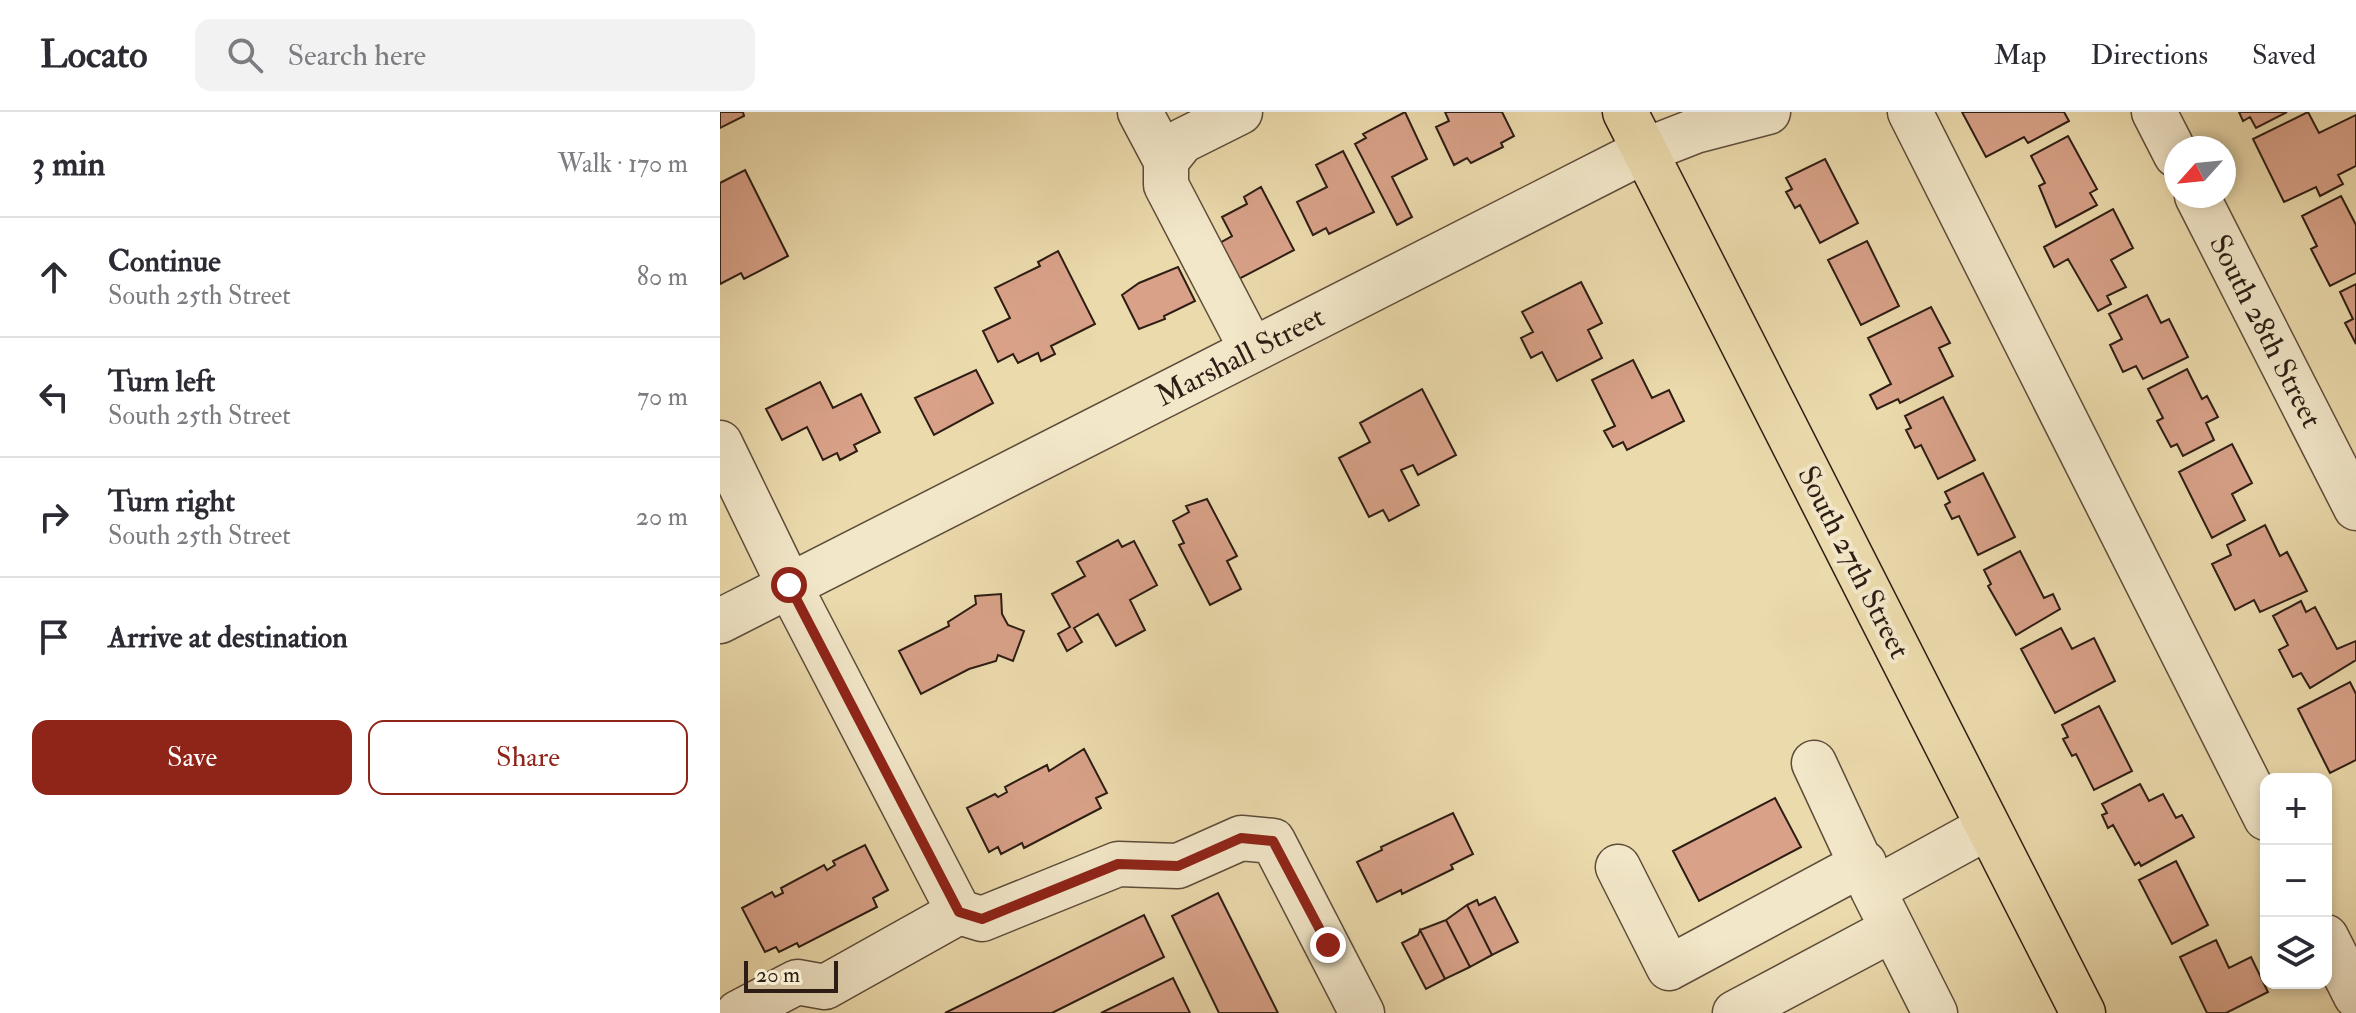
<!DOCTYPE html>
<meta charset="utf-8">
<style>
:root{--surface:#fff;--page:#f2f2f3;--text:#2b2b33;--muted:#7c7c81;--line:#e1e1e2;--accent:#8f2418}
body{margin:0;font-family:"IM FELL Double Pica",serif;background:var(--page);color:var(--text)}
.controls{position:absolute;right:24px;bottom:24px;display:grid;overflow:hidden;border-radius:16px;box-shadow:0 4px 12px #0003}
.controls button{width:72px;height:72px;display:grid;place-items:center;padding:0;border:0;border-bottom:2px solid var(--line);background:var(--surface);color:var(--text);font:40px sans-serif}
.compass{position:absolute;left:1444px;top:24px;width:72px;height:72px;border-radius:50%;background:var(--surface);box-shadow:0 4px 12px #0003;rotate:243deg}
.scale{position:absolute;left:24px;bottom:20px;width:94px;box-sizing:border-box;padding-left:8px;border:4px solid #2e1d14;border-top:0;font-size:22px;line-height:28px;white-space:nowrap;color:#2e1d14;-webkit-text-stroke:6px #f2e7c9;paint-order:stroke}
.stop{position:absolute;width:24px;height:24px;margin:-18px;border:6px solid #8f2418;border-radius:50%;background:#fff}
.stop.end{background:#8f2418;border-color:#fff;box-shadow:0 2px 8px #0008}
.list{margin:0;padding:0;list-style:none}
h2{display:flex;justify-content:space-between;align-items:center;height:104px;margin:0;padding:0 32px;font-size:34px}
h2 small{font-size:26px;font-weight:400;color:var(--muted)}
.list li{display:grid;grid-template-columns:52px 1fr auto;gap:24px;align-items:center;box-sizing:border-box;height:120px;padding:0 32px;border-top:2px solid var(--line)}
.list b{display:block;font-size:30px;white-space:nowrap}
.list p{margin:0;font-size:26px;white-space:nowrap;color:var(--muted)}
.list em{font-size:26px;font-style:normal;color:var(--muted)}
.actions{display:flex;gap:16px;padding:24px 32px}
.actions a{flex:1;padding:18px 0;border:2px solid var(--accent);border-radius:16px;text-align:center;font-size:28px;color:var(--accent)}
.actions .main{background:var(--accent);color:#fff}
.icon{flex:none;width:44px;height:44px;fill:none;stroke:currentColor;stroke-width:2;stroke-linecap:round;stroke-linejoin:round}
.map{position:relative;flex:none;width:1636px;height:901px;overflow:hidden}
header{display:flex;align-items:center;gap:48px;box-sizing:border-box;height:112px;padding:0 40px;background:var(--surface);border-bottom:2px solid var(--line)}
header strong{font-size:38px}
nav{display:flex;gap:44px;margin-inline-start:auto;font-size:28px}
.search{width:560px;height:72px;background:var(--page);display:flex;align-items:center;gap:20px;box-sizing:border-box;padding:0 28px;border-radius:16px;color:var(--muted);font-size:30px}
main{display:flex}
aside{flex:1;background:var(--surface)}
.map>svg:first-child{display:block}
</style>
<header>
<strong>Locato</strong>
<div class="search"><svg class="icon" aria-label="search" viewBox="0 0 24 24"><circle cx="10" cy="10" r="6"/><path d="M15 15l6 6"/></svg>Search here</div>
<nav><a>Map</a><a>Directions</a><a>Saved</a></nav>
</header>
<main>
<aside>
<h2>3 min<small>Walk · 170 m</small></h2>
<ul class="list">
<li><svg class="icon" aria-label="ahead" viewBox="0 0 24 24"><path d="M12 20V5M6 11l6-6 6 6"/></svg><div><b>Continue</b><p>South 25th Street</p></div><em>80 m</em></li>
<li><svg class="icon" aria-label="left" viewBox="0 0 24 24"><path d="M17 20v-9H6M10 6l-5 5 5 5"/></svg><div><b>Turn left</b><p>South 25th Street</p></div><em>70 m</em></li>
<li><svg class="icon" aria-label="right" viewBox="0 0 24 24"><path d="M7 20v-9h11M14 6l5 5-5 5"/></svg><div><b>Turn right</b><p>South 25th Street</p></div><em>20 m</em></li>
<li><svg class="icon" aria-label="arrive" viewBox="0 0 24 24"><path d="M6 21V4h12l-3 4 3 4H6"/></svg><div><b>Arrive at destination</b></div></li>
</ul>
<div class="actions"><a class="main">Save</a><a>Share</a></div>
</aside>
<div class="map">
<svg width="1636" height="901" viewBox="0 0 1636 901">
<rect width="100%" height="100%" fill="#ebdaac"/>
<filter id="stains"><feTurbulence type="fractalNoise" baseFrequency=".0025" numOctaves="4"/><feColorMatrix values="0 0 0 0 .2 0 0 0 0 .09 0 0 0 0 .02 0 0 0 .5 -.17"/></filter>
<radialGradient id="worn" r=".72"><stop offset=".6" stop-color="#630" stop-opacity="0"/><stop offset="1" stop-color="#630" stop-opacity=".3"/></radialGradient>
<!-- building -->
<path fill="#d8a188" stroke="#2e1d14" stroke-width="2" d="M0 0H23L24 4 0 16Z
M685 0 707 47 672 65 692 105 677 113 635 32 646 26 643 22Z
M725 0H782L794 24 781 31 783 35 751 51 747 46 734 53 716 15 729 9Z
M1242 0H1344L1349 9 1308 31 1304 25 1266 45Z
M1519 0H1567L1536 16 1530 5 1523 9Z
M1588 0 1599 21 1636 3V54L1618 63 1623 72 1600 84 1596 75 1564 90 1533 27Z
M1348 24 1377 77 1370 81 1377 93 1336 115 1319 74 1325 71 1311 44Z
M623 39 654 100 609 122 606 116 593 123 577 90 607 75 596 53Z
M1105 47 1138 111 1100 131 1080 93 1075 96 1066 80 1072 77 1066 66Z
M25 58 68 144 24 167 21 161 0 172V71Z
M541 75 574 138 517 168 498 132 512 124 502 105 527 92 524 85Z
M1621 84 1636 113V161L1610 174 1591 137 1597 134 1582 104Z
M1393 97 1413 136 1391 148 1406 175 1387 184 1391 192 1378 199 1348 147 1334 155 1324 135Z
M1147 129 1179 194 1141 213 1108 148Z
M338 139 375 212 331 234 335 242 321 249 318 241 298 251 293 242 278 250 263 219 290 206 275 176 320 154 318 150Z
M458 155 475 189 444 204 445 207 419 217 402 183 419 171Z
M861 170 882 211 868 218 882 246 837 269 822 240 811 246 801 226 813 220 802 200Z
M1636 172V232L1625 211 1633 207 1620 180Z
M1427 183 1441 211 1449 207 1468 245 1423 267 1416 254 1403 260 1390 233 1402 227 1389 202Z
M1211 195 1230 231 1219 236 1233 264 1180 291 1178 287 1157 297 1150 283 1171 272 1148 226Z
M913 248 932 286 949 278 964 309 907 338 903 330 893 335 884 319 895 314 872 268Z
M1467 257 1482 287 1487 284 1498 305 1486 311 1494 328 1463 344 1457 332 1451 335 1437 309 1443 306 1428 277Z
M256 258 273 291 214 323 195 286Z
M100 270 113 296 141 282 160 320 134 333 137 339 120 348 117 341 103 348 87 315 62 328 46 297Z
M702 277 736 343 698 363 693 353 681 358 699 393 669 409 663 398 649 405 619 346 650 330 640 311Z
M1223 285 1255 348 1218 367 1201 333 1195 336 1186 318 1191 316 1185 304Z
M1512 332 1532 371 1512 382 1525 408 1492 426 1459 360Z
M1263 361 1295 425 1258 443 1239 404 1232 407 1225 393 1230 390 1225 380Z
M487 387 517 444 507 449 521 477 490 493 459 433 464 431 453 409 469 400 466 394Z
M1545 413 1560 444 1567 440 1587 479 1540 500 1534 488 1515 498 1492 452 1511 443 1507 433Z
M398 428 402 435 414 429 437 473 410 488 425 518 396 534 378 502 354 516 362 530 347 539 338 522 350 515 332 482 365 464 357 450Z
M1300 439 1324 486 1333 482 1340 497 1296 523 1268 474 1271 472 1264 458Z
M281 482 282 502 288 513 304 519 293 549 278 543 276 549 249 557 201 582 179 539 229 514 228 510 256 492 255 484Z
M1581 489 1586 500 1595 495 1617 537 1636 529V548L1590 576 1581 561 1573 565 1559 538 1568 533 1553 504Z
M1341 516 1352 537 1374 526 1395 569 1335 601 1301 537Z
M1630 570 1636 582V648L1610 661 1578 597Z
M1379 594 1412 659 1374 678 1356 642 1352 644 1343 627 1348 625 1342 613Z
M364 637 387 681 376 686 381 696 304 736 302 731 281 742 278 735 269 740 247 696 275 682 278 685 287 680 285 675 327 653 329 659Z
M1420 672 1429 689 1443 682 1456 706 1462 703 1474 725 1421 754 1419 750 1415 753 1393 713 1388 716 1382 703 1387 701 1382 692Z
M1055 686 1081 735 979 789 953 739Z
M733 701 753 742 731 753 733 757 682 782 681 778 657 790 637 750 662 738 661 735Z
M145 733 168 778 153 786 157 795 79 835 77 831 59 840 56 835 45 840 22 796 52 780 55 785 63 781 61 776 104 753 107 758 115 753 113 749Z
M1456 749 1488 813 1452 832 1419 768Z
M498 781 558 901H499L452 804Z
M775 785 798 830 772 843 747 793 757 788 759 793Z
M747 793 772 843 750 855 726 808Z
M424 803 444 845 332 901H225Z
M726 808 750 855 725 867 700 818Z
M700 818 725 867 706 877 682 831 698 823Z
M1496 828 1509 856 1531 845 1548 880 1506 901H1487L1460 845Z
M453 866 470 901H381Z"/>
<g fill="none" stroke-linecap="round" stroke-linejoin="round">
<defs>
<path id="minor" d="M420 0 446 49
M520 0 462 29 446 49V73L532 238
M1190 0 1546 706
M1434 0 1456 43
M1477 84 1636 396
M0 331 69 473 239 800 262 807 398 752 458 754 521 726 553 729 642 901
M0 509 924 39 975 19 1048 0
M1094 651 1153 778
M898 755 949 856 1144 751
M1606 825 1636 884
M18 901 77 870 105 875 239 800
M1015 901 1171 818
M1215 901 1153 778 1268 715"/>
<path id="major" d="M905 0 1363 901"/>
</defs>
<!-- minor casing -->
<use href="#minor" stroke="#5d4c3a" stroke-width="47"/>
<!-- major casing -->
<use href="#major" stroke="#2e1d14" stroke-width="47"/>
<!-- minor -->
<use href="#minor" stroke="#f2e7c9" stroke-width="44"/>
<!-- major -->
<use href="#major" stroke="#ebdaac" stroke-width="44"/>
</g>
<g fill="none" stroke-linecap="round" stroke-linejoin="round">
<!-- route -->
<path stroke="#8f2418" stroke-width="10" d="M69 473 239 800 262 807 398 752 458 754 521 726 553 729 608 833"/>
</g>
<g text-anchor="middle" stroke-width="8" stroke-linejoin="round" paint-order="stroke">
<!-- street labels -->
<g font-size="30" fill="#2e1d14" stroke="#f2e7c9">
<text transform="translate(1546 219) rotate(63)" y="10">South 28th Street</text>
<text transform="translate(520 244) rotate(-27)" y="10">Marshall Street</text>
<text transform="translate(1134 450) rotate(63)" y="10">South 27th Street</text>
</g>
</g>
<rect width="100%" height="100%" filter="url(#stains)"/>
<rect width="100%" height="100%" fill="url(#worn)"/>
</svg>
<div class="controls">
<button>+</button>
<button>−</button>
<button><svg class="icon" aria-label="layers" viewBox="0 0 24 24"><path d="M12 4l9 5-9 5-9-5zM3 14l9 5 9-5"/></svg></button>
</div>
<svg class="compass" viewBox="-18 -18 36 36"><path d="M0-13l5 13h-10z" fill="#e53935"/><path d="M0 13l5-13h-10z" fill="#7c7c81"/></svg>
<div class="scale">20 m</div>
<div class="stop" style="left:69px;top:473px"></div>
<div class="stop end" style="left:608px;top:833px"></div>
</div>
</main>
